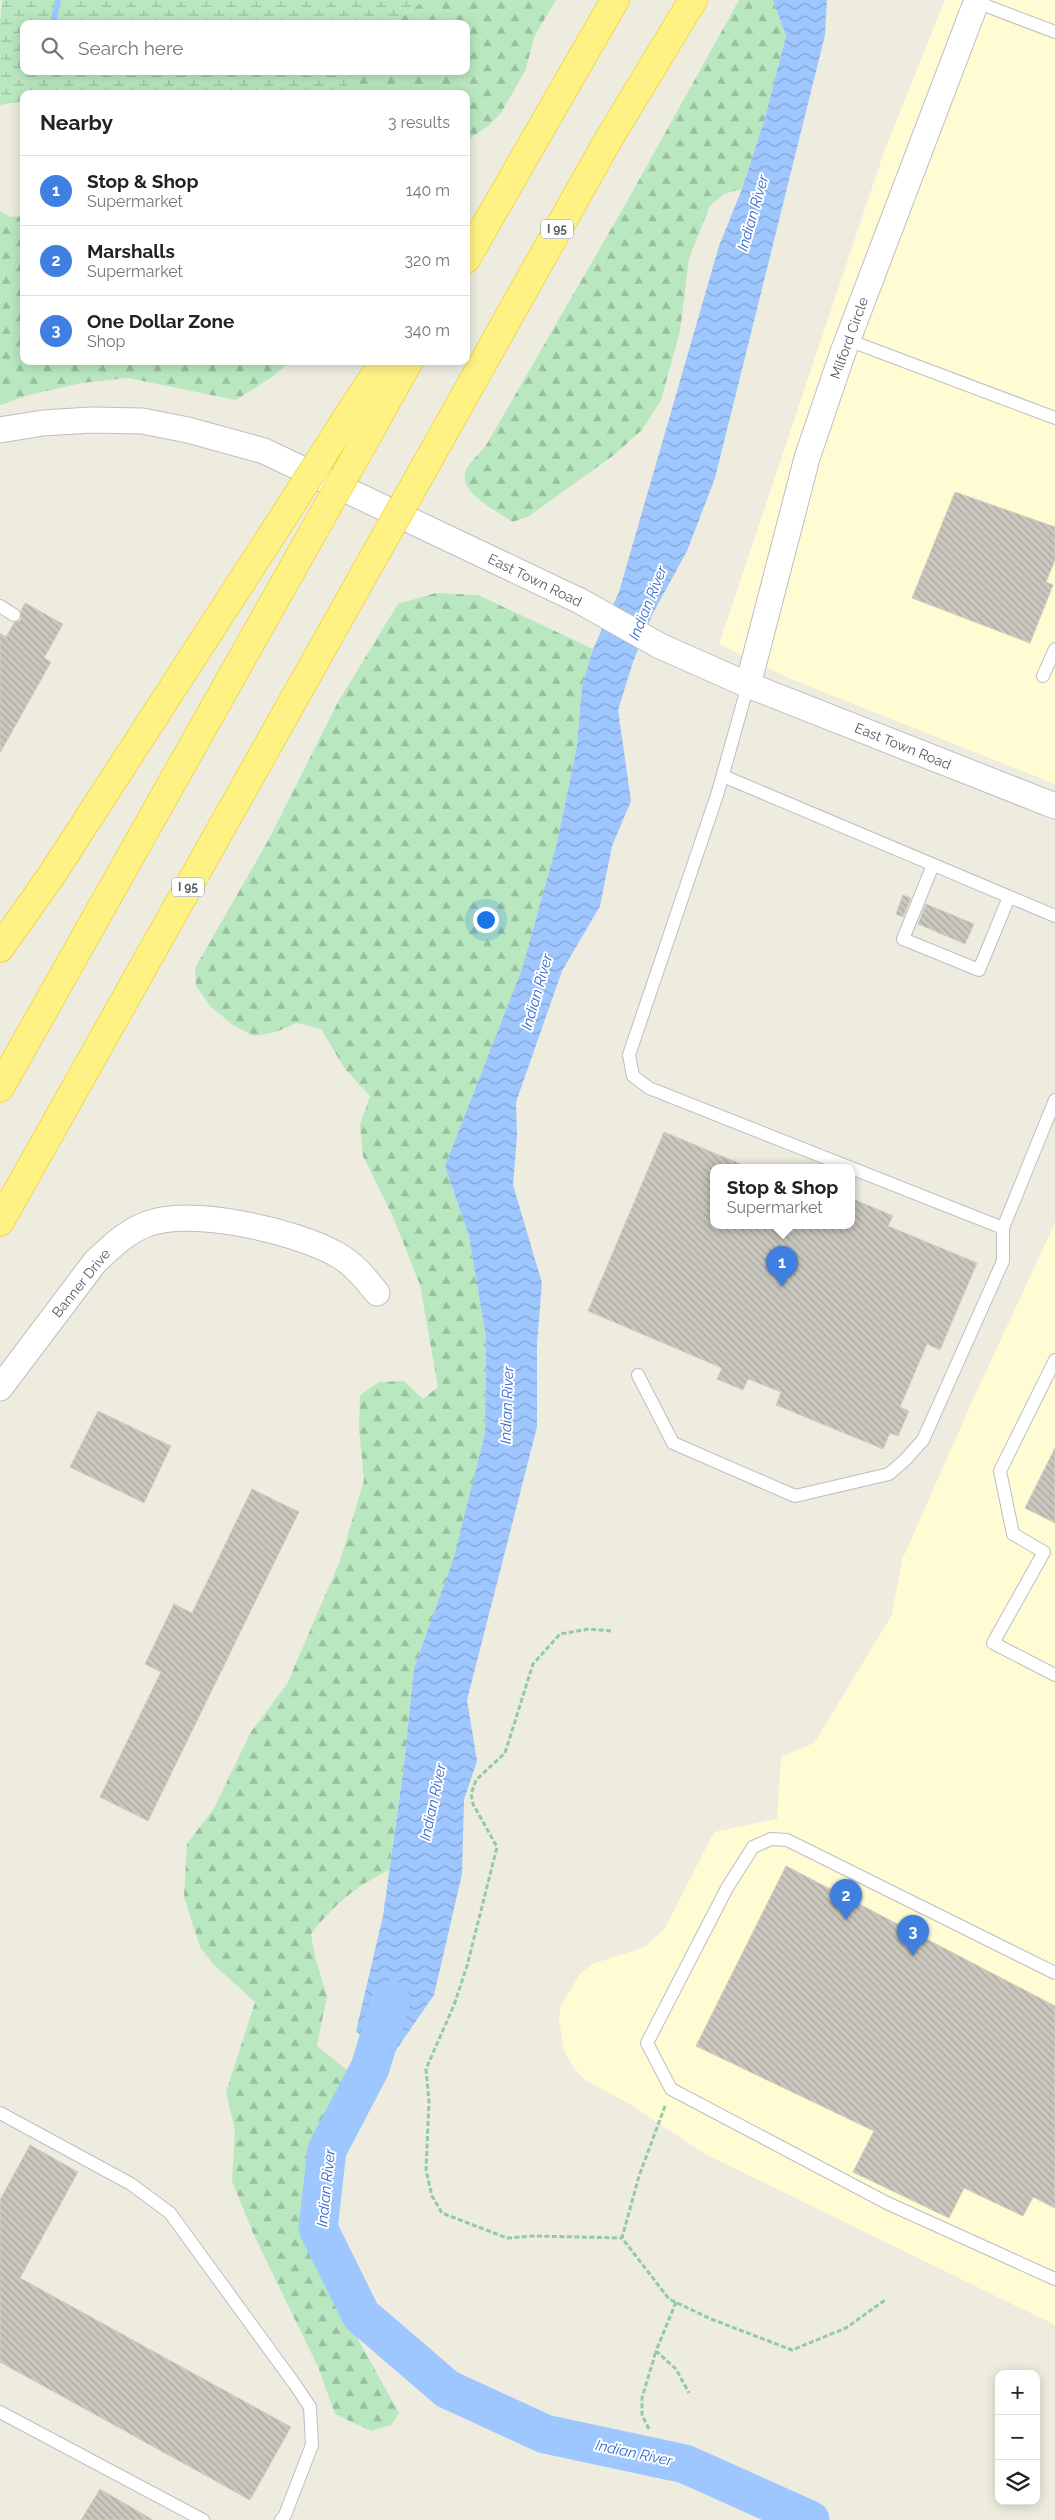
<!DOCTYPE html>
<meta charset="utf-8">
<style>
:root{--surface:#fff;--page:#f2f2f2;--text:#222;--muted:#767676;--line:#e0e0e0;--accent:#db2777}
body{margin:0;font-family:Raleway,sans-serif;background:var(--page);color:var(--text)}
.controls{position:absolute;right:15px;bottom:15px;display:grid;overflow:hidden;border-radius:10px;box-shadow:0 2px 12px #0003}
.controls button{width:45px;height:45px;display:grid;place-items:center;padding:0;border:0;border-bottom:1px solid var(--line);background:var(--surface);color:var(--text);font:25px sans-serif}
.you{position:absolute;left:485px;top:919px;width:18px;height:18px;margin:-12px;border:4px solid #fff;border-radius:50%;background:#1a73e8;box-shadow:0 0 0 8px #1a73e833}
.badge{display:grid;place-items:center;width:32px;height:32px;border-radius:50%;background:var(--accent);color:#fff;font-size:16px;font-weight:700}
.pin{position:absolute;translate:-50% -41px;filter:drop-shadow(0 1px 2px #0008)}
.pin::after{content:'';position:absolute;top:26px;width:18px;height:15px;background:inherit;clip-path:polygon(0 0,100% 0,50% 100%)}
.popup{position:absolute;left:710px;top:1164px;width:145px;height:65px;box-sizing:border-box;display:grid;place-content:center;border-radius:10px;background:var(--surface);filter:drop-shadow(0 1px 4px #0005);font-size:16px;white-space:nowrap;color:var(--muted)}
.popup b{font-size:19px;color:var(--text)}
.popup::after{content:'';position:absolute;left:50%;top:100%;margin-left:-10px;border:10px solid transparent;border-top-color:var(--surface)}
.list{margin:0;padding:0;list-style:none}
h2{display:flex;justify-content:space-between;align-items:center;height:65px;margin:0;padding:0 20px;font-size:21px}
h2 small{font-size:16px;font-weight:400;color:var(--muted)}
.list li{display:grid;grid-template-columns:32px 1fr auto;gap:15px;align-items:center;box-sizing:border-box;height:70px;padding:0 20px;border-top:1px solid var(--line)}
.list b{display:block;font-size:19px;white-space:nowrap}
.list p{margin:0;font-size:16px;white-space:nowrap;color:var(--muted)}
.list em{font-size:16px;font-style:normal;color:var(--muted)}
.icon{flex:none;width:28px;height:28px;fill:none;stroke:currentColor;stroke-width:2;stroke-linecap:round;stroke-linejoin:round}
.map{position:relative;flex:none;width:1055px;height:2520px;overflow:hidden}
.search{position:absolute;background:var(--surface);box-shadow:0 2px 12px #0003;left:20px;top:20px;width:450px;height:55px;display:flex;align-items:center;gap:12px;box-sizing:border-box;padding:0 18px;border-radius:10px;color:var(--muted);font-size:19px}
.panel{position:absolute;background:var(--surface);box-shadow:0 2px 12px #0003;left:20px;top:90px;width:450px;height:275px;border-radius:10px}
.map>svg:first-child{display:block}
</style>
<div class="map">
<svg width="1055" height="2520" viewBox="0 0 1055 2520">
<defs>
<pattern id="forest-firs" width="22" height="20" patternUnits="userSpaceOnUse" patternTransform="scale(1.25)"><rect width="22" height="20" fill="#b9e8c0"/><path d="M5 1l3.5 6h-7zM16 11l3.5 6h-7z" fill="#99bf9f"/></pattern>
<pattern id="wetland-marsh" width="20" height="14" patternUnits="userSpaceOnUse" patternTransform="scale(1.25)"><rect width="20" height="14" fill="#b9e8c0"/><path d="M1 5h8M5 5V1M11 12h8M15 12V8" fill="none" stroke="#99bf9f"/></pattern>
<pattern id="water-waves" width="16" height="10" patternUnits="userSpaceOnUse" patternTransform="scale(1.25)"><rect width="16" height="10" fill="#9ec6ff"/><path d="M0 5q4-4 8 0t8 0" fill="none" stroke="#84a4d2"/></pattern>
<pattern id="building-back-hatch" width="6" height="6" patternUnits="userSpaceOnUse" patternTransform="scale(1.25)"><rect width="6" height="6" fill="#cac8be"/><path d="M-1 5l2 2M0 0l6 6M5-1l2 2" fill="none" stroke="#a7a59e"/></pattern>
</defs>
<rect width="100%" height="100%" fill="#edecdf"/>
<!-- commercial -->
<path fill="#fffbd3" d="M945 0H1055V784L793 680 719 644 884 152Z
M1055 1223V2325L705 2154 631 2105 585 2080 573 2067 564 2051 559 2019 561 2005 580 1974 592 1964 645 1947 665 1928 714 1832 777 1819 781 1757 814 1743 892 1615 902 1560 974 1397Z"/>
<!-- forest -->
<path fill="url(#forest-firs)" d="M424 0H556L535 35 525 71 501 113 488 126 466 141V94H343L355 71H466V24H393Z
M739 0H773L786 36 765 118 742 189 724 194 710 206 689 258 680 331 661 400 642 430 614 455 529 516 513 522C497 511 454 491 467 468 471 461 479 454 485 447L629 198Z
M0 211 11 217 24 216V361H291L272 377 236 400 128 378 82 383 29 395 0 405Z
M436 593 478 595 593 649 582 686 577 746 557 843 522 969 445 1166 469 1236 486 1338 485 1433 454 1557 414 1668 404 1765 389 1870C353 1888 336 1903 311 1934L315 1957 327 1996 317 2046 347 2070 365 2095 347 2146 334 2164 311 2213 318 2245 359 2341 399 2413 391 2425 371 2431 335 2414 318 2367 253 2233 232 2181 235 2130 226 2092 255 2002 213 1964 200 1947 184 1897 187 1844 214 1808 251 1732 287 1684 340 1561 364 1480 359 1428 360 1395 379 1382 404 1381 423 1399 438 1387 420 1285 393 1217 363 1156 360 1125 370 1096 345 1069 321 1029 297 1023 276 1032 254 1036 233 1025 211 1007 196 986 195 968 269 839 338 702 398 604Z"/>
<!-- wetland -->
<path fill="url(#wetland-marsh)" d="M2 0H424L393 24H24V71H355L343 94H24V101L0 105V23Z"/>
<!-- water -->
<path fill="url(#water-waves)" d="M773 0H827L825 35 715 478 687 551 652 615 633 662 618 710 631 801 612 846 600 906 562 971 516 1102 517 1136 513 1185 542 1283 537 1343V1427L467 1700 477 1761 464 1800 462 1874 434 1995 387 2063 356 2031 383 1916 404 1765 414 1668 454 1557 485 1433 486 1338 469 1236 445 1166 522 969 557 843 577 746 582 686 593 649 619 592 719 246 742 189 765 118 786 36Z"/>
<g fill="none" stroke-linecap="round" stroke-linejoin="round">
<!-- stream -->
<path stroke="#9ec6ff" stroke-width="6" d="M53 24 58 0"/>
<!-- river -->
<path stroke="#9ec6ff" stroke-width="39" d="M391 2000 370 2068 327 2150 318 2228 361 2315 447 2389 545 2434 685 2464 810 2520"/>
</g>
<!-- building -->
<path fill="url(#building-back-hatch)" stroke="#d2cfbd" d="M955 492 1055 527V560L1046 582 1053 585 1030 643 912 598Z
M25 603 63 624 44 658 51 662 0 753V633L6 637 14 623 21 620V611Z
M903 895 911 898 903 917 896 914Z
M926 904 974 924 965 944 918 924Z
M664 1132 750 1168H713V1226H851V1198L893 1216 888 1226 977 1263 940 1350 927 1344 900 1407 909 1411 898 1436 890 1433 883 1449 776 1405 781 1392 748 1379 743 1390 717 1379 722 1368 588 1311Z
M98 1411 171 1446 144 1503 70 1467Z
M1055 1448V1523L1025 1508Z
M252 1489 299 1512 148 1821 100 1797 161 1672 145 1664 174 1604 192 1613Z
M786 1866 1055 2006V2208L1033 2197 1023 2216 964 2188 949 2218 853 2172 874 2131 696 2046Z
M30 2145 78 2172 20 2278 291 2427 250 2500 0 2362V2200Z
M100 2489 153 2520H81Z"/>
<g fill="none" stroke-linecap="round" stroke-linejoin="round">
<defs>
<path id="service" d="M976 2 1055 32
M848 340 1055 418
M0 606 14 615
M1043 676 1055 649
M748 685 718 792 629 1055 633 1076 649 1088 1003 1228 1055 1100
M723 776 1055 916
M933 865 903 939 979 970 1009 897
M1055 1360 1000 1471 1013 1534 1044 1552 993 1643 1055 1675
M638 1375 673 1443 795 1496 889 1474 905 1460 923 1440 1003 1261V1228
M1055 1973 787 1840 771 1839 753 1847 727 1888 647 2043 671 2089 887 2203 1055 2279
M0 2113 131 2184 170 2213 296 2386 310 2407 312 2445 285 2515 281 2520
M0 2412 203 2520"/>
<path id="minor" d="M0 430 43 423 91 420 142 421 188 430 264 451 580 601 660 646 748 685 1055 806
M748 685 807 458 843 352 977 0
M0 1388 95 1262C111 1247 126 1232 147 1224 192 1207 294 1231 336 1254 353 1263 366 1279 377 1293"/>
<path id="motorway" d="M466 259 615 0
M344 422 384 361
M369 433 409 361
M428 461 607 142 693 0
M0 948 51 876 286 513
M0 1088 316 527
M0 1222 376 553"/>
</defs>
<!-- service casing -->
<use href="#service" stroke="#bdbec5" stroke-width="14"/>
<!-- minor casing -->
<use href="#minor" stroke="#bdbec5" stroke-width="27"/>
<!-- motorway casing -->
<use href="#motorway" stroke="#edc500" stroke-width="29"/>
<!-- path -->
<path stroke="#92c9a9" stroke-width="3" stroke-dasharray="5 2.5" stroke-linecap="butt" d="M611 1631 589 1629 560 1634 533 1664 505 1753 476 1780 471 1794 473 1804 497 1847 467 1966 454 2005 426 2069 429 2101 426 2170 432 2196 442 2213 507 2238 534 2236 622 2238
M665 2106 639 2176 622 2238 669 2299 711 2319 792 2350 846 2328 885 2300
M676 2302 656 2351 676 2369 689 2393
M649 2429 642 2415V2398L656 2351"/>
<!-- service -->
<use href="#service" stroke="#fff" stroke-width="12"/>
<!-- minor -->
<use href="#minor" stroke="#fff" stroke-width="25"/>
<!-- motorway -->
<use href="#motorway" stroke="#fff285" stroke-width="28"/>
<defs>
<path id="motorway-bridge" d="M286 513 344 422
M316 527 369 433
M376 553 428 461"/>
</defs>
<!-- motorway-bridge casing -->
<use href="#motorway-bridge" stroke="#edc500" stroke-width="29" stroke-linecap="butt"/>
<!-- motorway-bridge -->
<use href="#motorway-bridge" stroke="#fff285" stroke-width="28"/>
</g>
<g text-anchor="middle" stroke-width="4" stroke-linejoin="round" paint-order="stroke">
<!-- shield labels -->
<g fill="#fff" stroke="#8a8c91" stroke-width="1">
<rect x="541" y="219.5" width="32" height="19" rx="4"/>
<rect x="172" y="877.5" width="32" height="19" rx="4"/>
</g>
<g font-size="12" font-weight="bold" fill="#585b62">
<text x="557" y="233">I 95</text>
<text x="188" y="891">I 95</text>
</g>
<!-- street labels -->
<g font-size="14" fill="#585b62" stroke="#fff">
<text transform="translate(849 338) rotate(-70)" y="5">Milford Circle</text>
<text transform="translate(535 580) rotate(26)" y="5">East Town Road</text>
<text transform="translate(903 746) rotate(22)" y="5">East Town Road</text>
<text transform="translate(81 1283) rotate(-51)" y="5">Banner Drive</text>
</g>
<!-- water labels -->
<g font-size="15" font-style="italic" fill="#3669cd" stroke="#fff">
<text transform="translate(753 213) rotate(-74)" y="5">Indian River</text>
<text transform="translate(648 603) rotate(-68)" y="5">Indian River</text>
<text transform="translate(537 992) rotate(-74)" y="5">Indian River</text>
<text transform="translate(507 1405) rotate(-88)" y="5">Indian River</text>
<text transform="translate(433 1802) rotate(-78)" y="5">Indian River</text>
<text transform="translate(326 2188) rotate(-84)" y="5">Indian River</text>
<text transform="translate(634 2453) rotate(12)" y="5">Indian River</text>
</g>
</g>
</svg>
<div class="controls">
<button>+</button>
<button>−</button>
<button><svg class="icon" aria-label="layers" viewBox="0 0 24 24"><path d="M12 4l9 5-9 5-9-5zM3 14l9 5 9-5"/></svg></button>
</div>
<div class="you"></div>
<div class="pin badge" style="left:782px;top:1287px;background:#3f7fe0">1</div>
<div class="popup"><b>Stop &amp; Shop</b>Supermarket</div>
<div class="pin badge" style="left:846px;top:1920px;background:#3f7fe0">2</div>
<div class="pin badge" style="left:913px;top:1956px;background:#3f7fe0">3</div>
<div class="search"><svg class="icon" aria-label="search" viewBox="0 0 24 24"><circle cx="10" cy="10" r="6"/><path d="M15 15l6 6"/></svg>Search here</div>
<section class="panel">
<h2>Nearby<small>3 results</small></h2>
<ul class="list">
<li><span class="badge" style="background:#3f7fe0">1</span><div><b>Stop &amp; Shop</b><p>Supermarket</p></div><em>140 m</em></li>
<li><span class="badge" style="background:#3f7fe0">2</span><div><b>Marshalls</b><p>Supermarket</p></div><em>320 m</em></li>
<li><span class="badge" style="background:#3f7fe0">3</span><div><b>One Dollar Zone</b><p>Shop</p></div><em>340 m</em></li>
</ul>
</section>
</div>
